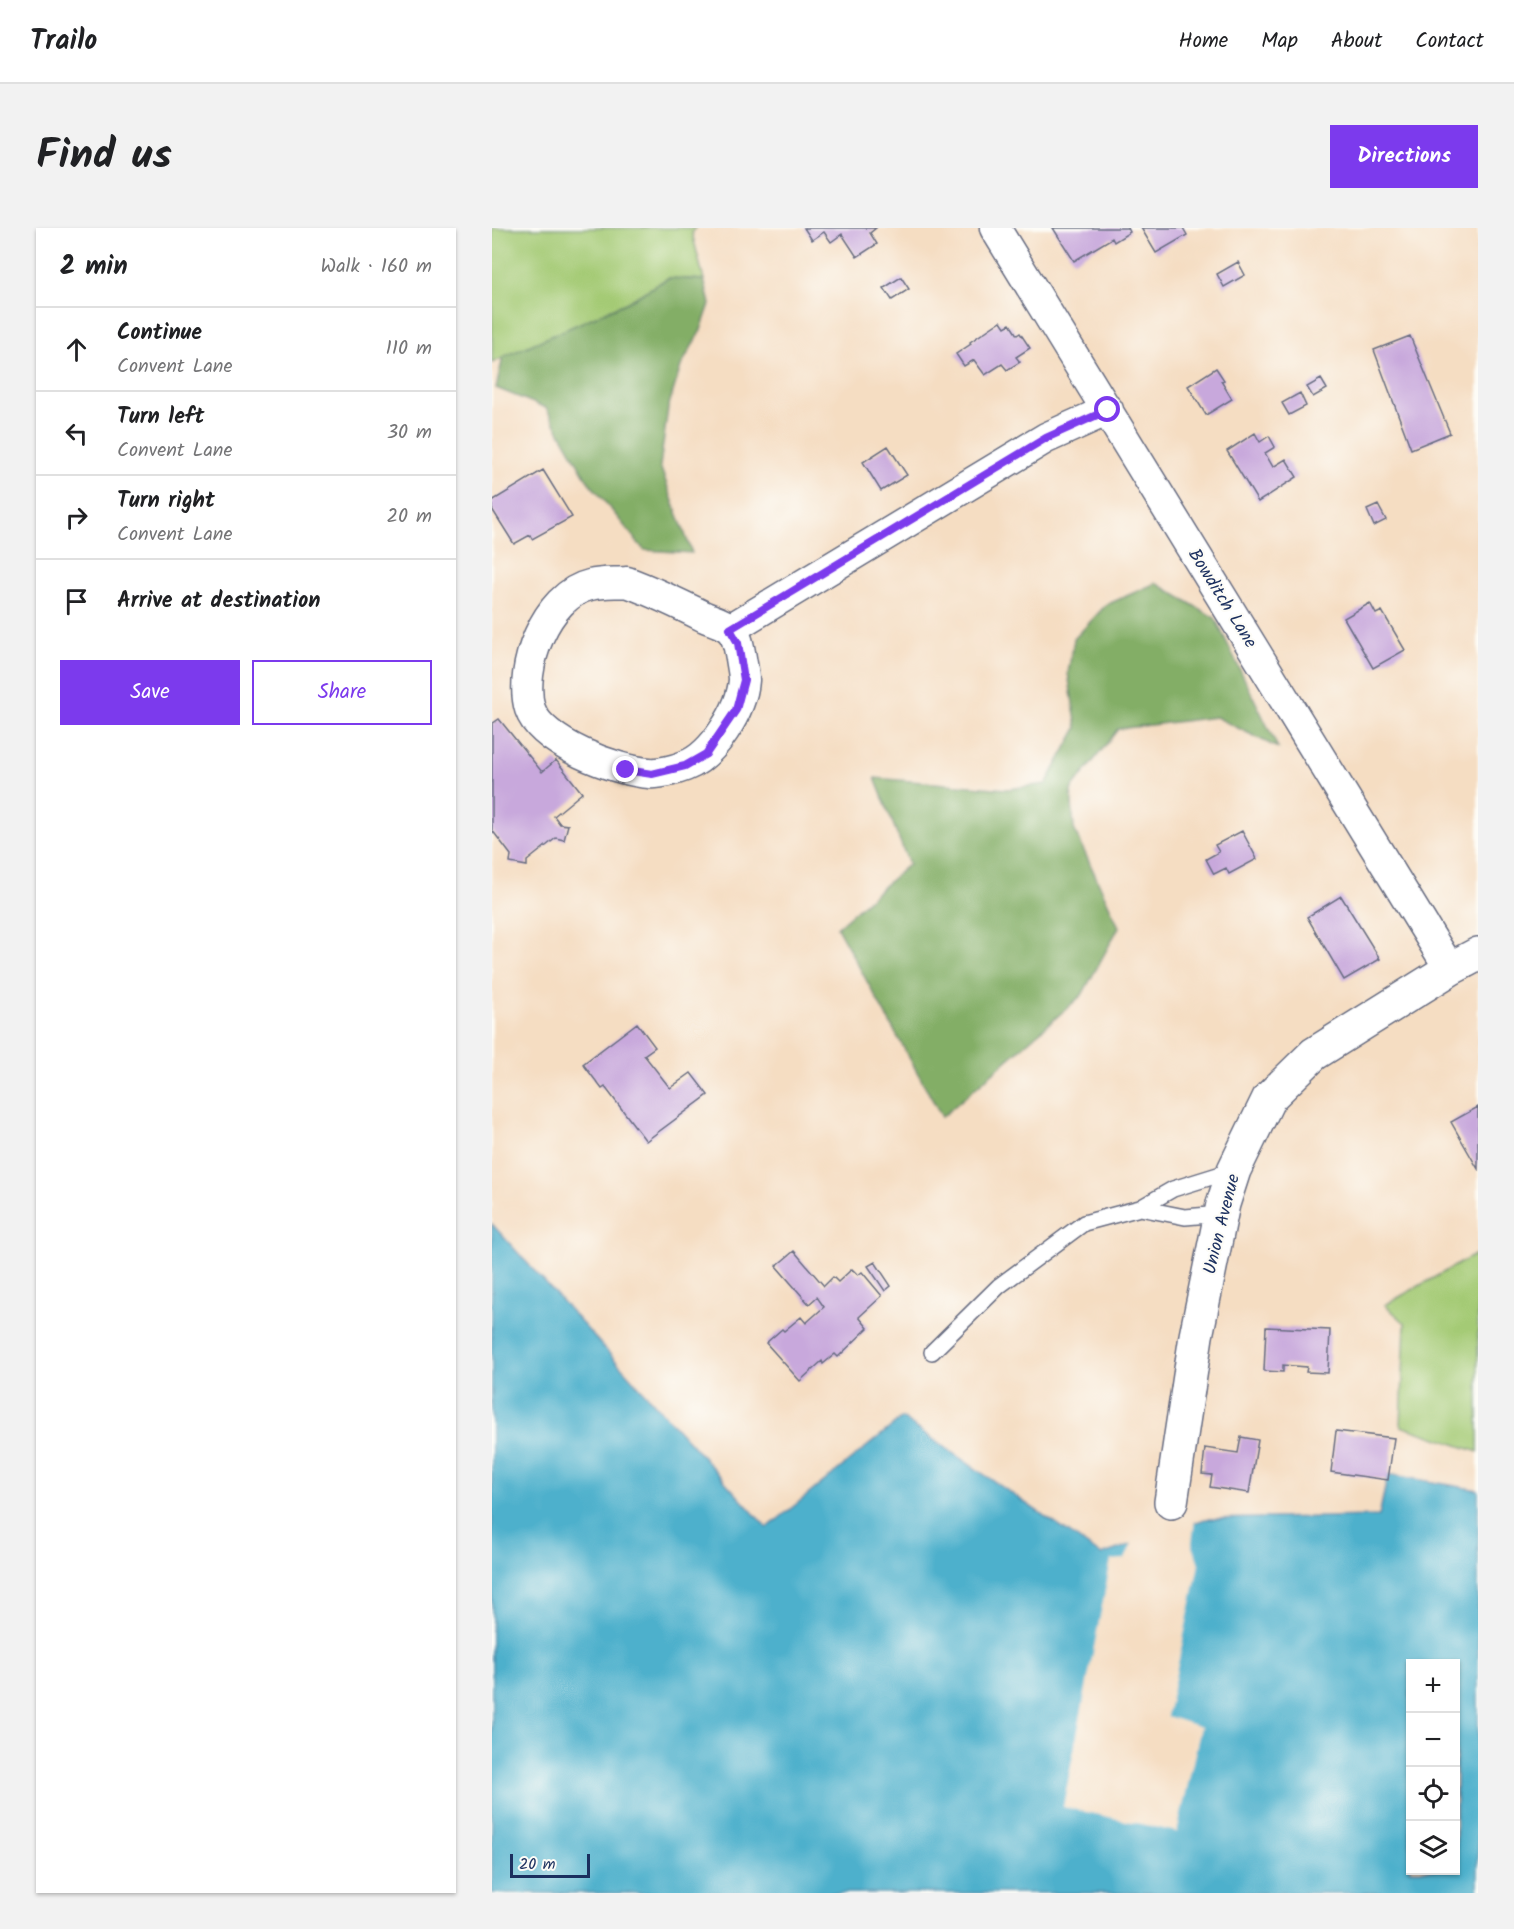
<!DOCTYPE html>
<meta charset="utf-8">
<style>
:root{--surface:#fff;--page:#f2f2f2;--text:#202124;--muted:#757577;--line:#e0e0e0;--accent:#7c3aed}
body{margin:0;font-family:Kalam,sans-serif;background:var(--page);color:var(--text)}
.controls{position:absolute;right:18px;bottom:18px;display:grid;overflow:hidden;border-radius:0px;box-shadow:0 2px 4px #0004}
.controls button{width:54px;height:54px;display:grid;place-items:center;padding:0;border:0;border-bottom:2px solid var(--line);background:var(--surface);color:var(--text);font:30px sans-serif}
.scale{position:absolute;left:18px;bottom:15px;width:80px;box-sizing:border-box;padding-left:6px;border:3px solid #1b2f5e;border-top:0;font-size:16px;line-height:21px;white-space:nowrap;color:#1b2f5e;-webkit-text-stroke:4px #fdfcf7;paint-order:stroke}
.stop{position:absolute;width:18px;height:18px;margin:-14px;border:4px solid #7c3aed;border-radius:50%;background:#fff}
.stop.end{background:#7c3aed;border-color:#fff;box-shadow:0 2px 6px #0008}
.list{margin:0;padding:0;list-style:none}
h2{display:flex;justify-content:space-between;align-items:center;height:78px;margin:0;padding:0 24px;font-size:26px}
h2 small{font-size:20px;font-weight:400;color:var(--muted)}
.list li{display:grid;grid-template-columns:39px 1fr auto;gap:18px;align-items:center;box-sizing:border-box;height:84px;padding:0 24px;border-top:2px solid var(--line)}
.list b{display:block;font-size:22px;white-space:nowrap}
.list p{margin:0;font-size:20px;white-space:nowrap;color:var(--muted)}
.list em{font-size:20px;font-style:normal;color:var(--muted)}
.actions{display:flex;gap:12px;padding:18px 24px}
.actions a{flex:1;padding:14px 0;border:2px solid var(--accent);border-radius:0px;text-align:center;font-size:21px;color:var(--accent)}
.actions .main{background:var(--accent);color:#fff}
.icon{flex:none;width:33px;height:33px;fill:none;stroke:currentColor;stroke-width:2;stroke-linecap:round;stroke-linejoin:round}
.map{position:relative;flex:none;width:986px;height:1665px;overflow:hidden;border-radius:0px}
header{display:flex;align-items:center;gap:36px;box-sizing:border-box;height:84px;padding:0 30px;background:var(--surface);border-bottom:2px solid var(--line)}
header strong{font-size:28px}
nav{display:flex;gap:33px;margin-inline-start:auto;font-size:21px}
.intro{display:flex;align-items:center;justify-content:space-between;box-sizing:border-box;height:144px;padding:0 36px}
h1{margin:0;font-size:42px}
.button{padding:15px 27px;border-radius:0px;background:var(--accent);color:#fff;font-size:21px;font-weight:700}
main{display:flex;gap:36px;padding:0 36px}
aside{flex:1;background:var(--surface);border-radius:0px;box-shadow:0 2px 4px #0004}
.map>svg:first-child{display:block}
</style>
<header>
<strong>Trailo</strong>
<nav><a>Home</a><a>Map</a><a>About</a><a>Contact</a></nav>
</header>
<div class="intro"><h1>Find us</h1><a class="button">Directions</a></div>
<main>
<aside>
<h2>2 min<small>Walk · 160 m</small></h2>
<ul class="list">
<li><svg class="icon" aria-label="ahead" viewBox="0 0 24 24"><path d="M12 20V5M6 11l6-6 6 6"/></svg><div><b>Continue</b><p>Convent Lane</p></div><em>110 m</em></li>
<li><svg class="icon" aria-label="left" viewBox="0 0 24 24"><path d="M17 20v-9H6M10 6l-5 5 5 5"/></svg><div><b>Turn left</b><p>Convent Lane</p></div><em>30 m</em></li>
<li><svg class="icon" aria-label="right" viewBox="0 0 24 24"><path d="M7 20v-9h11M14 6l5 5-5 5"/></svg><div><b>Turn right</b><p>Convent Lane</p></div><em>20 m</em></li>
<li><svg class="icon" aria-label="arrive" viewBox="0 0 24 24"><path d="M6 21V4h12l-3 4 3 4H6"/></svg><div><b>Arrive at destination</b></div></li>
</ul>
<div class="actions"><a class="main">Save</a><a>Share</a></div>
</aside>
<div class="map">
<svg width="986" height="1665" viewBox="0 0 986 1665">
<rect width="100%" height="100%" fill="#fdfcf7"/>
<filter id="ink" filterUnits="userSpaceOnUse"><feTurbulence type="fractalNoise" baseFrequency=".0167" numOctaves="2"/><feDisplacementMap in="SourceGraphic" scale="12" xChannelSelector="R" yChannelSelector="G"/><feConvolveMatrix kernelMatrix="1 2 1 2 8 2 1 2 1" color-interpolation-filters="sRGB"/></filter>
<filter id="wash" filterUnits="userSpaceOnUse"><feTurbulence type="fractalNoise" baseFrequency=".008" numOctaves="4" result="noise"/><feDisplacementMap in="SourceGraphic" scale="24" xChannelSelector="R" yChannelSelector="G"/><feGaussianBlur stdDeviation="1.35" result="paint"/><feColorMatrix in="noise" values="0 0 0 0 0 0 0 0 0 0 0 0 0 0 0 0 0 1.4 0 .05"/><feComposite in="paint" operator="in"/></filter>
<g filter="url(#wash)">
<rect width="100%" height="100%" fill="#f5ddc2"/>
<!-- green -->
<path fill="#a4ca74" stroke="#607c69" stroke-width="1.5" d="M0 0H204L200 5 212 52 176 50 136 74 0 135Z
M986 1025V1224L909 1198 913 1095 893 1077Z"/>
<!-- forest -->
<path fill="#83ae66" stroke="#4f6e62" stroke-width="1.5" d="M176 50 212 52 218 76 209 102 189 138 176 180 168 238 200 325 152 322 96 253 54 180 4 160 11 129 136 74Z
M664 355 723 390 786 520 724 489 626 501 579 562 582 601 627 699 590 767 450 889 345 699 417 636 383 550 515 561 554 556 585 500 576 445 582 411 614 377Z"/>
<!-- water -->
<path fill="#4db0cc" stroke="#347095" stroke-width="1.5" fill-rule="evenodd" d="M0 996 275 1300 410 1190 609 1327 713 1291 887 1288 896 1246 986 1262V1665H0ZM918 1436H964V1642H918Z"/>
<!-- pier -->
<path fill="#f5ddc2" d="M703 1291 700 1315 707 1336 675 1488 709 1499 685 1604 571 1579 619 1332 633 1331 641 1313Z"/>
<g id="blocks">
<!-- building -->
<path fill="#c8a8dc" d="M312 0H384L378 5 385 16 365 29 350 6 339 14 332 4 320 12Z
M561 0H636L638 4 622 14 620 10 582 33Z
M649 0H691L695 7 664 25Z
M746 34 753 47 732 59 725 46Z
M409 49 417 61 400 72 392 60Z
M509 93 513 99 518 96 525 107 528 105 538 120 524 129 528 134 515 142 510 136 493 147 482 132 472 138 464 126 479 116 478 114Z
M918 108 958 205 919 221 882 122Z
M724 140 732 152 729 153 740 171 714 187 696 158Z
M829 151 835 161 821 169 815 159Z
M808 165 814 178 797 187 790 175Z
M763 205 768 214 777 208 783 219 773 225 781 239 794 231 805 249 766 274 735 223Z
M396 218 415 247 389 263 371 234Z
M51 242 80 289 40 311 38 307 22 316 0 281V273Z
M886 277 894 292 882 298 875 282Z
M878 375 884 386 890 383 913 422 881 440 852 390Z
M7 491 50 544 64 532 90 565 62 588 68 596 76 597 72 612 64 610 35 633V638L18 635 19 627 0 602V496Z
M750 603 765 631 737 646 734 640 722 646 714 631 727 624 723 617Z
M849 668 888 731 852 752 815 689Z
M145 795 163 819 152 827 178 860 199 845 216 867 154 913 113 859 110 861 91 836Z
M986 879V941L959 894Z
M302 1023 332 1058 341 1049 346 1054 360 1041 366 1047 370 1044 390 1068 367 1089 376 1100 346 1129 343 1126 331 1136 330 1133 308 1153 274 1115 290 1101 292 1103 309 1089 314 1095 332 1079 325 1069 317 1076 284 1038Z
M383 1034 399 1058 393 1063 376 1038Z
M774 1099 838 1102 836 1145 814 1144 815 1139 791 1137V1144L772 1143Z
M844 1203 902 1210 896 1252 839 1244Z
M749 1209 766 1212 757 1265 718 1259 720 1247 710 1246 713 1220 746 1225Z"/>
</g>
</g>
<g filter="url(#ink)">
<use href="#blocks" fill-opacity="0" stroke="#676c81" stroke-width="1.5"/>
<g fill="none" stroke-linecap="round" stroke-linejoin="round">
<defs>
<path id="lane" d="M648 980 693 989 729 986
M440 1124 507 1058 592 995 648 980 681 961 742 942"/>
<path id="street" d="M503 0 958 741
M135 354C162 364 187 376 213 389 220 392 232 395 238 401 246 408 247 420 249 430 250 437 252 445 252 452 250 481 221 528 193 538 183 542 167 546 157 545 124 543 49 515 38 481 26 441 54 367 98 357 110 354 123 355 135 354Z
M238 401 554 210 616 182"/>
<path id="secondary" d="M679 1274 704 1108 731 976 742 942 777 870 822 826 958 741 986 726"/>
</defs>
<!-- lane casing -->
<use href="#lane" stroke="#676c81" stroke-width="18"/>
<!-- street casing -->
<use href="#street" stroke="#676c81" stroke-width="33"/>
<!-- secondary casing -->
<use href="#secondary" stroke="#676c81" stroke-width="36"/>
<!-- lane -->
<use href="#lane" stroke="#fff" stroke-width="15"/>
<!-- street -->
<use href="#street" stroke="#fff" stroke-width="30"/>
<!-- secondary -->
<use href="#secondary" stroke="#fff" stroke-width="33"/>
</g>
</g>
<g fill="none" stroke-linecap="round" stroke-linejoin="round" filter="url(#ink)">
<!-- route -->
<path stroke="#7c3aed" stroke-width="8" d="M134 542 160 546 193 538 214 526 244 482 252 452 246 415 238 401 554 210 616 182"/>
</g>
<g text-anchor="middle" stroke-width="4.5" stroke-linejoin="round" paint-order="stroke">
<!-- street labels -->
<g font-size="18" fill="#1b2f5e" stroke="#fdfcf7">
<text transform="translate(731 370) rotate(58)" y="6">Bowditch Lane</text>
<text transform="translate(729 996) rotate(-76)" y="6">Union Avenue</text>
</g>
</g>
</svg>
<div class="controls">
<button>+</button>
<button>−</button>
<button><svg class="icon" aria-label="locate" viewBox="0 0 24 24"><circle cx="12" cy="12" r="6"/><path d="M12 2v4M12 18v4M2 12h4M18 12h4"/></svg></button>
<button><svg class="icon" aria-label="layers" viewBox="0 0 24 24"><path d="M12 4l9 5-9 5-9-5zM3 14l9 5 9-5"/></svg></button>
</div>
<div class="scale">20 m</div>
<div class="stop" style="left:616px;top:182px"></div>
<div class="stop end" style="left:134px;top:542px"></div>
</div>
</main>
